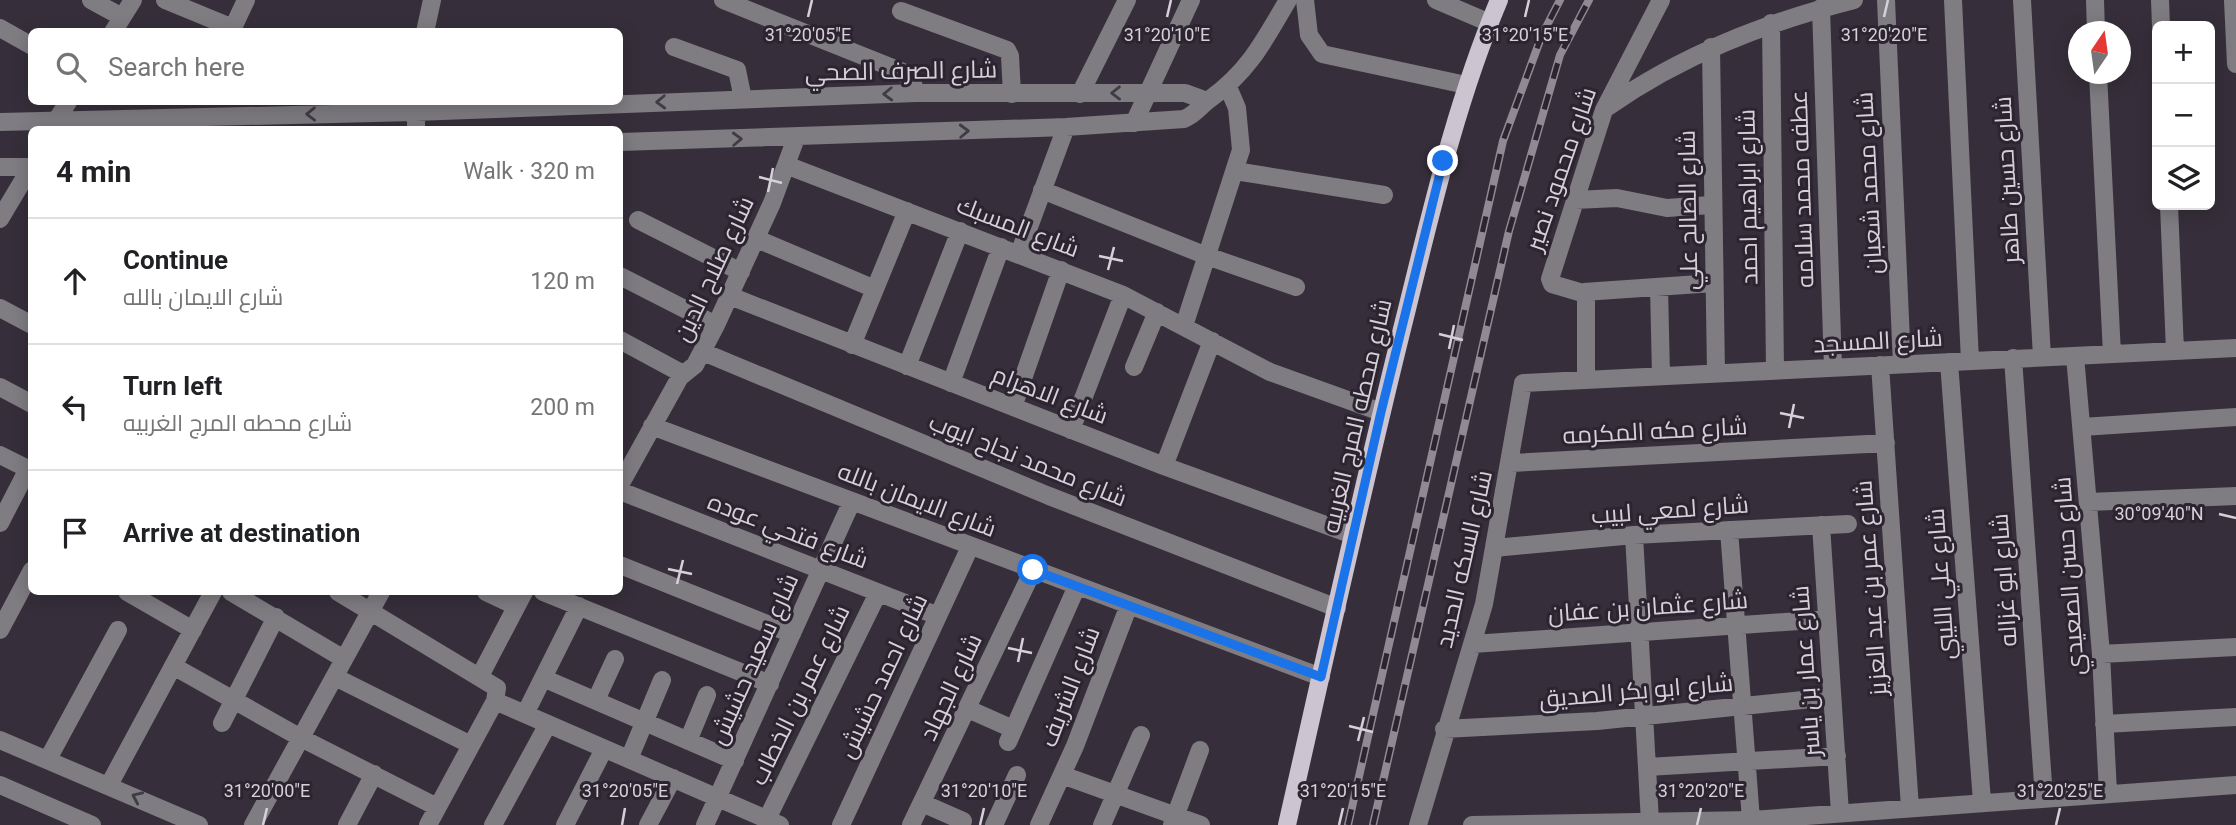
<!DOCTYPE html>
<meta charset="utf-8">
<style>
:root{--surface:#fff;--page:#f2f2f2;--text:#202124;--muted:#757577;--line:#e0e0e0}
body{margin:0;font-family:Roboto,Cairo,sans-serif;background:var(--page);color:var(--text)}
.controls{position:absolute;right:21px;top:21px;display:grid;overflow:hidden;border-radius:10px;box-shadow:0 4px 18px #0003}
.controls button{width:63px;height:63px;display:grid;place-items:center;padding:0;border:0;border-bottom:2px solid var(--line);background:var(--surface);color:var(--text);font:35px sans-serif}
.compass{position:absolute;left:2068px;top:21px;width:63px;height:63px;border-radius:50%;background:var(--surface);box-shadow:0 4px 18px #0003;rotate:13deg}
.stop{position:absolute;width:21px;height:21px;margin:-16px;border:5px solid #1a73e8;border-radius:50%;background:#fff}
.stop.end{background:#1a73e8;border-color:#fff;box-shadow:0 2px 7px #0008}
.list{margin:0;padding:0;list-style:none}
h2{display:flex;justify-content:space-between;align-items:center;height:91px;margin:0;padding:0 28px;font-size:30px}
h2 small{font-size:23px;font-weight:400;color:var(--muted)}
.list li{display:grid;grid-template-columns:46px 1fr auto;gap:21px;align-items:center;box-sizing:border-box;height:126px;padding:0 28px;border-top:2px solid var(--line)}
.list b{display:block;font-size:26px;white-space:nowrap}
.list p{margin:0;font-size:23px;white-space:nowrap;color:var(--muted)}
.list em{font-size:23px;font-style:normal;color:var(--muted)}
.icon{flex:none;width:38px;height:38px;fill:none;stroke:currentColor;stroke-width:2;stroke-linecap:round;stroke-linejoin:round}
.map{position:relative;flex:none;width:2236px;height:825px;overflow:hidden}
.search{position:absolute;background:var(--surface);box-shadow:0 4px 18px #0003;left:28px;top:28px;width:595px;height:77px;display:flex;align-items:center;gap:18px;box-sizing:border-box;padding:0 24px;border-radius:10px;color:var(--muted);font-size:26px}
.panel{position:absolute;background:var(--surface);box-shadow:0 4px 18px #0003;left:28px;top:126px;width:595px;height:469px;border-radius:10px}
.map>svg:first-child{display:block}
</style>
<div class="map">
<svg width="2236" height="825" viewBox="0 0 2236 825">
<rect width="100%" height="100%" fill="#362f3b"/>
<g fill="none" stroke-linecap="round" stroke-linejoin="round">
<!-- minor -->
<path stroke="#7f7c82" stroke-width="18" d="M91 0 122 17
M165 0 233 28
M723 0 903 72 912 81 916 93
M1305 0 1309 35 1322 54 1466 85
M1436 0 1490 23
M1886 0 1902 364
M1953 0 1970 361
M2022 0 2042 357
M2095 0 2096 32
M2160 0 2161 26
M2233 0 2236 64
M1821 8 1833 368
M901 11 1007 50 1010 56 1012 94
M1771 23 1775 370
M0 28 32 46
M113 32 133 0
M231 32 246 0
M425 32 432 0
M674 47 737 70 743 99
M1711 47 1716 373
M2098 74 2112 354
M1080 94 1127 0
M1606 108C1682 55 1764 23 1854 0
M56 121 68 102
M0 122 415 112 916 93H1185L1207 101
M1134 123 1191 0
M416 130V102
M620 142 1066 127 1184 119C1196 114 1200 106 1210 99 1249 71 1264 41 1288 0
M786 165 1123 295 1270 372 1381 412
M0 167H32
M1235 171 1384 195
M1042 190 1207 256 1296 287
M1575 200 1617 198 1667 208 1711 205
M2169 205 2175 351
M0 219 31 167
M638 220 741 272
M757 239 875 289
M1019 254 1066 127
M620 276 716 325
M1659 287 1661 376
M1584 292 1714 283
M730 296 1164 466 1353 535
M0 308 32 325
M1184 326 1241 150 1237 108 1228 87
M620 340 683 374
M852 345 907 211
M703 352 1049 496 1337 608
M2075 356 2101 654 2108 793
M2013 358 2044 798
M1949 362 1982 802
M1880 365 1910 808
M907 366 960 231
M1134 367 1157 312
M1586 380V294L1552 284 1550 279 1604 110 1661 0
M951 383 1001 247
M0 387 32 404
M1013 407 1061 270
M652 426 1321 677
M2082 427 2236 417
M1071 430 1123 295
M0 455 32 471
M1511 463 1886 443
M1164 466 1212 341
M620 485 680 377 695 365 716 325 772 203 796 138
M620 491 938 616
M2088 502 2236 496
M0 523 28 469
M1821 525 1840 813
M1729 530 1751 820
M1634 535 1650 822
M1494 548 1634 535 1848 524
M620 565 792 634
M127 592 193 630
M231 592 344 659
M338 592 497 688 495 701 428 825
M486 592 516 606
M543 592 770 684
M0 630 32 570
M1473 644 1827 619
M2101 654 2236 647
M173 666 301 738 437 807
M480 676 524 592
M335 677 471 745
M543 678 735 761
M596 700 615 659
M495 701 780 825
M968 709 1013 729
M525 714 579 606
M222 723 276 617
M2104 724 2236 717
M1444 729 1597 721 1832 697
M0 740 199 825
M688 741 707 695
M1008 742 1077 586
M48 759 118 630
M629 759 662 680
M1647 767 1837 756
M1062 775 1201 825
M0 785 92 825
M109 785 213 592
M922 803 963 821
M767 819 878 593
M253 825 381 592
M347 825 374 774
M493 825 548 724
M565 825 604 749
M648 825 673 778
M705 825 852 501
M841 825 970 547
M911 825 1033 570
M994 825 1017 775
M1039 825 1075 746 1129 605
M1102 825 1141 735
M1172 825 1200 750
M1418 825 1484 604 1523 383 2236 348
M1472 825 1751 820 2236 785"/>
<!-- major -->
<path stroke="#ccc5d1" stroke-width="18" d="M1287 825C1326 653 1364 480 1407 309 1433 204 1457 100 1499 0"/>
<defs>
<path id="rail" d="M1348 825 1503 141 1542 35 1560 0
M1373 825 1509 231 1560 55 1589 0"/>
</defs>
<!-- rail casing -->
<use href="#rail" stroke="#908a94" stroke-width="8"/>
<!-- rail -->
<use href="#rail" stroke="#2c2531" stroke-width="5" stroke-dasharray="16" stroke-linecap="butt"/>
</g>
<!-- one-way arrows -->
<defs><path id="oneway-chevron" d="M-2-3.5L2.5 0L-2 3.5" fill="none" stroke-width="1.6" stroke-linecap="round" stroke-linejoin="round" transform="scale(1.75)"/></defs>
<g stroke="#413b45">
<use href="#oneway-chevron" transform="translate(1116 93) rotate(179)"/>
<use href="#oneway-chevron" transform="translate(888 94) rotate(178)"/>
<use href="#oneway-chevron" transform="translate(661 102) rotate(178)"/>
<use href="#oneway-chevron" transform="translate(311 114) rotate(179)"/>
<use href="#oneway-chevron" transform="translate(964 131) rotate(-2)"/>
<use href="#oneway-chevron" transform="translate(737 139) rotate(-2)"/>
<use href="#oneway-chevron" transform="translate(137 797) rotate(-156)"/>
</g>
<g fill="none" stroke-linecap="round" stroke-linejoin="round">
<!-- route -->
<path stroke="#1a73e8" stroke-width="9" d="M1033 570 1321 677 1381 412 1443 161"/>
</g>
<!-- ticks -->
<path fill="none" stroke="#d6d1d9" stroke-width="2.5" d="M808 17 812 0M1167 17 1171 0M1525 17 1529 0M1884 17 1888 0M759 177 782 183M768 192 773 168M1099 256 1123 261M1108 270 1114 247M1439 334 1463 340M1449 349 1454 325M1780 413 1804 418M1789 428 1794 404M2219 514 2236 518M668 569 692 574M677 584 683 560M1008 648 1032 653M1018 662 1023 638M1349 726 1373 732M1358 741 1364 717M263 825 267 808M622 825 625 808M980 825 984 808M1339 825 1343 808M1697 825 1701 808M2056 825 2060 808"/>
<g text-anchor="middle" stroke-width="6" stroke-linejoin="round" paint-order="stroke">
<!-- street labels -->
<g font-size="24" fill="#d6d1d9" stroke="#2c2531">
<text transform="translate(901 71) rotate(-1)" y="8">شارع الصرف الصحي</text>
<text transform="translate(1561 169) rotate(-71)" y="8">شارع محمود نصير</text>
<text transform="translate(2007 180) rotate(-93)" y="8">شارع حسين طاهر</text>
<text transform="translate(1869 183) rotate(-93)" y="8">شارع محمد شعبان</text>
<text transform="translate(1802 189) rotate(-92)" y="8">عطفه محمد سلامه</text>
<text transform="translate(1748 197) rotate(-91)" y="8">شارع ابراهيم احمد</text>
<text transform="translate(1688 210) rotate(-91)" y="8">شارع الصالح علي</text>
<text transform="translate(1018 227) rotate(21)" y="8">شارع المسبك</text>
<text transform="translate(714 269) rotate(-65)" y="8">شارع صلاح الدين</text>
<text transform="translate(1878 341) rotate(-3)" y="8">شارع المسجد</text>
<text transform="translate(1050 395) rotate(21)" y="8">شارع الاهرام</text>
<text transform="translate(1357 416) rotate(-77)" y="8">شارع محطه المرج الغربيه</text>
<text transform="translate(1655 431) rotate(-3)" y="8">شارع مكه المكرمه</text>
<text transform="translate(1028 460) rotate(22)" y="8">شارع محمد نجاح ايوب</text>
<text transform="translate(917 500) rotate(21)" y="8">شارع الايمان بالله</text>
<text transform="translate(1670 510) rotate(-4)" y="8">شارع لمعي لبيب</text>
<text transform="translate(788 531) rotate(21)" y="8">شارع فتحي عوده</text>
<text transform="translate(1464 559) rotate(-77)" y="8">شارع السكه الحديد</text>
<text transform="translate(2069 576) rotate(-94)" y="8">شارع حسن الصعيدي</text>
<text transform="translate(2004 580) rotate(-94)" y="8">شارع ابو غزاله</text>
<text transform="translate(1941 584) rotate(-94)" y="8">شارع علي الليبي</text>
<text transform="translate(1871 588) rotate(-94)" y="8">شارع عمر بن عبد العزيز</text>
<text transform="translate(1648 607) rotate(-4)" y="8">شارع عثمان بن عفان</text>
<text transform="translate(754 659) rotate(-66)" y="8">شارع سعيد حشيش</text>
<text transform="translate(1806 671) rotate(-94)" y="8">شارع عمار بن ياسر</text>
<text transform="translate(883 676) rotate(-65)" y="8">شارع احمد حشيش</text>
<text transform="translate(951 687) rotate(-65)" y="8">شارع الجهاد</text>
<text transform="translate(1070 687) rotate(-69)" y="8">شارع الشريف</text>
<text transform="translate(1636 691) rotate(-5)" y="8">شارع ابو بكر الصديق</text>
<text transform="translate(800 695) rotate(-64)" y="8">شارع عمر بن الخطاب</text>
</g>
</g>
<g font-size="18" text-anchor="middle" fill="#d6d1d9" stroke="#2c2531" stroke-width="6" stroke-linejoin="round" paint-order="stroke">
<text x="808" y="41">31°20'05"E</text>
<text x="1167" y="41">31°20'10"E</text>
<text x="1525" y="41">31°20'15"E</text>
<text x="1884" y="41">31°20'20"E</text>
<text x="2159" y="520">30°09'40"N</text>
<text x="267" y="797">31°20'00"E</text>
<text x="625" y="797">31°20'05"E</text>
<text x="984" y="797">31°20'10"E</text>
<text x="1343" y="797">31°20'15"E</text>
<text x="1701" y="797">31°20'20"E</text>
<text x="2060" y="797">31°20'25"E</text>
</g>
</svg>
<div class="controls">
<button>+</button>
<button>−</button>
<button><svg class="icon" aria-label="layers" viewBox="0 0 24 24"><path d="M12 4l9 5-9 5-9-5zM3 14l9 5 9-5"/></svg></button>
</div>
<svg class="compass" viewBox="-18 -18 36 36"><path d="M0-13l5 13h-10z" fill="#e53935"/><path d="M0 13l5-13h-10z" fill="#757577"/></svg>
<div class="stop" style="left:1033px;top:570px"></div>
<div class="stop end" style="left:1443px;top:161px"></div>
<div class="search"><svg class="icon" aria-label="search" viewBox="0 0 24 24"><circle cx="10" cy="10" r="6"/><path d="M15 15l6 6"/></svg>Search here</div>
<section class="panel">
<h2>4 min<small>Walk · 320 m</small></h2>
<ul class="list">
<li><svg class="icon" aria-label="ahead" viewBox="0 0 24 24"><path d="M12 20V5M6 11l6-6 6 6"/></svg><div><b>Continue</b><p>شارع الايمان بالله</p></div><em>120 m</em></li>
<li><svg class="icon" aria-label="left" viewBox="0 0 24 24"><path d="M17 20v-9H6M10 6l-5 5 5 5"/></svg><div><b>Turn left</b><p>شارع محطه المرج الغربيه</p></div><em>200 m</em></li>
<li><svg class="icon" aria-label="arrive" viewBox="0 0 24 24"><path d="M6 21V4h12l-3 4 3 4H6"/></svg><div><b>Arrive at destination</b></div></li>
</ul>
</section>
</div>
